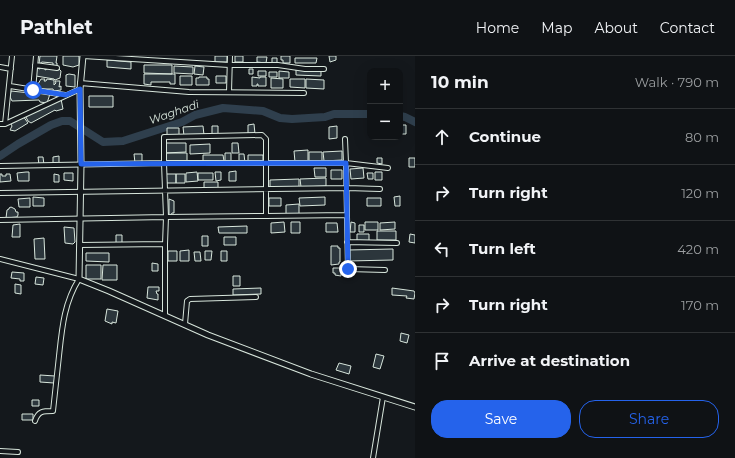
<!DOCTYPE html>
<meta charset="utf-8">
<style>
:root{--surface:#0f1215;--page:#181b1e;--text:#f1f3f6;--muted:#9b9ea0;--line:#2f3234;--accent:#2563eb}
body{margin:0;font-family:Montserrat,sans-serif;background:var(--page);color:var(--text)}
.controls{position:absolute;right:12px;top:12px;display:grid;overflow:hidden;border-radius:8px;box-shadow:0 4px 16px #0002}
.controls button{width:36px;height:36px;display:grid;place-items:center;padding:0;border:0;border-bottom:1px solid var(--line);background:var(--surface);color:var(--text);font:20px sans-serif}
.stop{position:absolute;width:12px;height:12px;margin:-9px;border:3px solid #2563eb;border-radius:50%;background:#fff}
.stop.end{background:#2563eb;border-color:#fff;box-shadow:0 1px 4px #0008}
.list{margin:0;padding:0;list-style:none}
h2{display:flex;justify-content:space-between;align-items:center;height:52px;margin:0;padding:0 16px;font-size:17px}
h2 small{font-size:13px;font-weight:400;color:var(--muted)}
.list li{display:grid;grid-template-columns:26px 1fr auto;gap:12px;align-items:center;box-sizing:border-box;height:56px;padding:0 16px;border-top:1px solid var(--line)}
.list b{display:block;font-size:15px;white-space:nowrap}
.list em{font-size:13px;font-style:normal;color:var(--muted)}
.actions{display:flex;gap:8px;padding:12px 16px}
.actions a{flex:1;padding:9px 0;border:1px solid var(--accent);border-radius:16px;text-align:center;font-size:14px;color:var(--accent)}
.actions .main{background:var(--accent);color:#fff}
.icon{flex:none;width:22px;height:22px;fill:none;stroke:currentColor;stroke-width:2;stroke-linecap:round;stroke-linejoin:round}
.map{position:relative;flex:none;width:415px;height:402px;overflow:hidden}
header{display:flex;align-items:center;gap:24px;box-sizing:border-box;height:56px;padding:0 20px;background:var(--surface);border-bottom:1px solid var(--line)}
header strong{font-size:19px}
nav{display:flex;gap:22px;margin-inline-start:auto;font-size:14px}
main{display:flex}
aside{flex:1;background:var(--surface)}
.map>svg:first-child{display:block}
</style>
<header>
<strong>Pathlet</strong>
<nav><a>Home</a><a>Map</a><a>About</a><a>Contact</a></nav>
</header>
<main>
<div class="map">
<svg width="415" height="402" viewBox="0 0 415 402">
<rect width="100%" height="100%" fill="#14181c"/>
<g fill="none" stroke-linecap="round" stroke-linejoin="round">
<!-- river -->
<path stroke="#2f3f4d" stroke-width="8" d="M400 60 405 61 415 66
M0 100 18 88 51 69 62 65H70L103 86 123 85 182 66 195 59 223 52 263 55 280 62 292 63 325 61 334 58H370"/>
</g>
<!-- building -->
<path fill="#2c363c" stroke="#d8e6dc" d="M40 0H57L56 7H57V10H53V7L42 6 39 8Z
M63 0H79V9L73 11 63 9Z
M215 0H227V6H215Z
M235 0H243V6H235Z
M281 0H290V7H283V4H281Z
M329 0H336V4L330 6Z
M257 1H267L266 7 257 6Z
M272 2H277V7H272Z
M295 2H317L316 7H295Z
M107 4 131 6V13L107 11Z
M144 9H172V18L144 17Z
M174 10 193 11V18L174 17Z
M195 10 204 11 203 19 194 18Z
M40 11 45 12V14L49 12 59 13 61 15 60 22 55 24 54 23 36 20 37 12 40 13Z
M249 13H253V18H249Z
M296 13 321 14V20L296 19Z
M258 15H266V20H258Z
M279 15 289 16V22H279Z
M269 16H277V21H269Z
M69 18 75 19V31L66 30V19Z
M144 18H175V28H170V26H151V29L144 28Z
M180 20H192V29H180Z
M216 20H226V27H216Z
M199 21H207V23H209V29H196V22H199Z
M252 21 260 22V21H266V30H258V28H257V30H252Z
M271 22 283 23V32H271Z
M41 23H45L44 25H46L47 23 54 24V29L56 27 55 25H60L59 31 61 30V34L54 35 53 33H36V28H38Z
M290 23H305V32L290 31Z
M306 23 324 24V33L306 32Z
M11 35 30 37 47 36 50 37 49 41 47 47 40 46 39 44 12 45 10 41Z
M89 40H113V51H89Z
M61 43 63 53 56 55 55 54 31 67 28 65 25 59Z
M23 60 28 67 15 75 10 74 12 70 10 66Z
M254 68 255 78H248V69Z
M400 69H406V78H400Z
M203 70 204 79 184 80 183 71Z
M212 70H218V79H212Z
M337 70V82L329 83V71Z
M167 72H179V80H167Z
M165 87H186V96L165 97Z
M232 87H238L239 97H232Z
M210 88V97L190 98V89Z
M308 94V105L295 106 294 95Z
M342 95V104L324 105 323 96Z
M309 96H322V105H309Z
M165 97H187V106L165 107Z
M225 97H231V106H225Z
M134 98H142V106L135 107Z
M239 98H244L245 107H239Z
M203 99H223L224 105 203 106Z
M248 99H263V106H248Z
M59 100V109H53V101Z
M38 101H43L44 109H39Z
M377 102H382V108L377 107Z
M409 102H415V111H409Z
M314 112H326V121H315Z
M363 112 364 122 351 123 350 113Z
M331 114H342V123H331Z
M236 115V125H229V116Z
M26 116H29V125H18L17 117Z
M197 116 198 125 186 126V117Z
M215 116H221V124L216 125Z
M375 116H382V124H375Z
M64 117H73V125L64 124Z
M198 117H213V124H198Z
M367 117H373V123H368Z
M0 118H2V120H6V118H10L11 125 0 126Z
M54 118 59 119V126H54Z
M165 118H176V127H165Z
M176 118H185V127H176Z
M326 122V130L301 131 300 123Z
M299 123V132L270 133V124Z
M204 126H218V133H204Z
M400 140V150H395L394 141Z
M33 141 44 142V150H33Z
M325 141V149L300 150 299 142Z
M30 142V151H19L18 143Z
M269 142H281V150H269Z
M367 142H381V150H367Z
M169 143 174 145V157H172L171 159H169Z
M299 148V158L286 159V149Z
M11 151 15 153 16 156H18V159L17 161 6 162 7 154 9 153V152Z
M284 166 285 176 271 177V167Z
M291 166H300V177H291Z
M351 166 355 167V176H350Z
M365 166H378V174H365Z
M395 166V173L380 174V167Z
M326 167H337L338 176H326Z
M20 168V181H12L13 169Z
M359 169H364V176H359Z
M247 170V177H219L218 171Z
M64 171 74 172 75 186 73 188 65 187Z
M377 175H396V184H377Z
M357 178H369V186H357Z
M410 178 415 179V187L409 186Z
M116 179H122V187H116Z
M202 180H208V190H202Z
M224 181H236V189H224Z
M44 182 45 203H35L34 183Z
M331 190H338V192H340V206H339V208L331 209Z
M393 193V204L348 205V194Z
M189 194V205H180V195Z
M168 195H177V205H168Z
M205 195H212L211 204H205Z
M221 195H227V205H221Z
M194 196H200L201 205H195Z
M86 197H109V206L86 205Z
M152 207 158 208V215H152Z
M86 209H101V223H86Z
M103 209H117V224H102Z
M333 212H340L341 220 335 219V217H333Z
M12 216 24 217V225H20V223L11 222Z
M233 220H240V230H233Z
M36 221 44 222 43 229 35 228Z
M15 228 21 229V238L15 237Z
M148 231H159V235H156L157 238H158V244L147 242Z
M261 232V238L233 239V233Z
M392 232 414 235 415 237 414 243 406 242 407 240 392 239Z
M107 253 118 255 116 267 112 266V268L105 265Z
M401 277 409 279 407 287 400 285Z
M376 298 384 300 380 313 373 311Z
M339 307 351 310 349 318 336 314Z
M40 319 55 320 54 327 40 326Z
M32 344H39V350H32Z
M22 358H33V364H22Z"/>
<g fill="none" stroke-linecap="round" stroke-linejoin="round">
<defs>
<path id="minor" d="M83 0 229 9H278L305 13H324
M35 9 57 12
M0 11 11 13
M80 27 189 36 304 37
M10 30 65 39
M33 34 36 0
M229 36 230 0
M0 68H5L80 33
M5 68 12 0
M345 83 346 107 388 112
M0 110 164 107 166 161 0 164
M0 137 347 132 380 133
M347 159 266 160V83L262 79 164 81V107H346L348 213 385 214
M347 186 397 187
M165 188V259
M80 189 165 188 166 161 266 160
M0 203 79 223C64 247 62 272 59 300 57 318 55 336 53 355 43 355 38 355 35 365
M185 268 187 245 190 243 256 241
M0 395 18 396
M373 402 383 341"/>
<path id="tertiary" d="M83 0 80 33 81 109 79 223 109 235 208 279 311 318 415 351"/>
</defs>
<!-- minor casing -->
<use href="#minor" stroke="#d8e6dc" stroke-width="6"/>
<!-- tertiary casing -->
<use href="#tertiary" stroke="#d8e6dc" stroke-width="7"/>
<!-- minor -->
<use href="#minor" stroke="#14181c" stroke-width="4"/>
<!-- tertiary -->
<use href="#tertiary" stroke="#14181c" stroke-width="5"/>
</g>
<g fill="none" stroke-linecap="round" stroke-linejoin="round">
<!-- route -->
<path stroke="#2563eb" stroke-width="5" d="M33 34 66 39 80 33 81 108 346 107 348 213"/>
</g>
<g text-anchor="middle" stroke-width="3" stroke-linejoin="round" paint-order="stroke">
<!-- water labels -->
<g font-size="11" font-style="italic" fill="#d8e6dc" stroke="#14181c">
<text transform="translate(174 56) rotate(-19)" y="4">Waghadi</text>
</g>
</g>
</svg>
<div class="controls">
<button>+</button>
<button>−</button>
</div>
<div class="stop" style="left:33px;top:34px"></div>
<div class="stop end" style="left:348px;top:213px"></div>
</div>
<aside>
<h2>10 min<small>Walk · 790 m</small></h2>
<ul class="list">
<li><svg class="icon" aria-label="ahead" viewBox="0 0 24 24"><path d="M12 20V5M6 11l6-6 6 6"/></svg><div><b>Continue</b></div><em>80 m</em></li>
<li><svg class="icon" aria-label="right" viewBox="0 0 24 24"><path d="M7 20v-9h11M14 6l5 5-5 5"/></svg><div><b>Turn right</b></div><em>120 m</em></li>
<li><svg class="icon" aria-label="left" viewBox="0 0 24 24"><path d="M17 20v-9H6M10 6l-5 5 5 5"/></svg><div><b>Turn left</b></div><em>420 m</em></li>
<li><svg class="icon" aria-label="right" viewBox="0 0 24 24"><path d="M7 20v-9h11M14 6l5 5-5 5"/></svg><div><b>Turn right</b></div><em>170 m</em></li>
<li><svg class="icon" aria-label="arrive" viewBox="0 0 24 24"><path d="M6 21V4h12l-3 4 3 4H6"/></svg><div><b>Arrive at destination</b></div></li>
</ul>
<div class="actions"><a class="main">Save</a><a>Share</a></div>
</aside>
</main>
